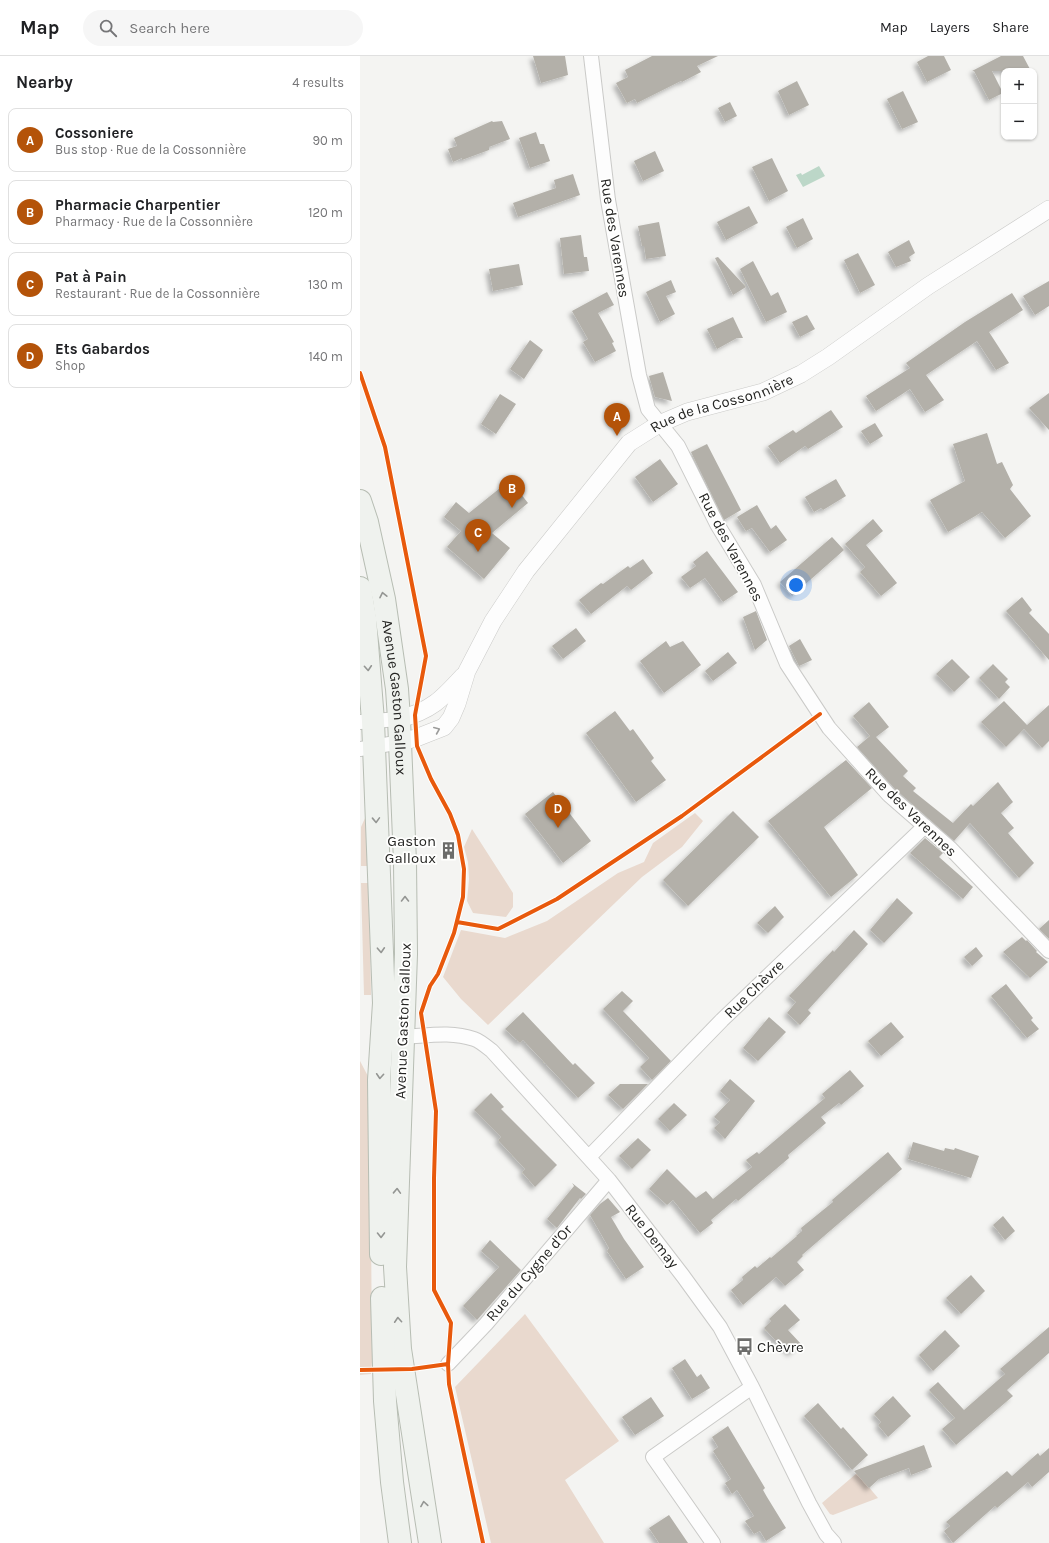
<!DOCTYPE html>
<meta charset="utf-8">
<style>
:root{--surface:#fff;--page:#f6f6f6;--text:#202124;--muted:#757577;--line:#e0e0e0;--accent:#b45309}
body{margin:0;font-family:Karla,sans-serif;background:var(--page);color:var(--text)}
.controls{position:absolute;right:12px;top:12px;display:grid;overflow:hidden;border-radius:8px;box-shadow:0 1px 3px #0004}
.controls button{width:36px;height:36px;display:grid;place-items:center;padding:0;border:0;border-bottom:1px solid var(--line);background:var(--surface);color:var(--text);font:20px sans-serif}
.you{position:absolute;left:436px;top:529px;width:14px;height:14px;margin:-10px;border:3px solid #fff;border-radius:50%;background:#1a73e8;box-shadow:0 0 0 6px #1a73e833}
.badge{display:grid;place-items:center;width:26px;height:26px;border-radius:50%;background:var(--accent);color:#fff;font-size:13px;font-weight:700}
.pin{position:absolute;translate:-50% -33px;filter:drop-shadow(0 1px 2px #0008)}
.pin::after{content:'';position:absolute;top:21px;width:14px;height:12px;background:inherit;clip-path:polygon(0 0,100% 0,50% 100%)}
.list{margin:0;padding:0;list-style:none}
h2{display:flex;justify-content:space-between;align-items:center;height:52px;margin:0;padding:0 16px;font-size:17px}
h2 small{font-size:13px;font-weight:400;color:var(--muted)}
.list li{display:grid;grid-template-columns:26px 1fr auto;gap:12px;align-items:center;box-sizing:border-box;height:64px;margin:0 8px 8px;padding:0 8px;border:1px solid var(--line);border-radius:8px}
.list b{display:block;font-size:15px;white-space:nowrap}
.list p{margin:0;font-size:13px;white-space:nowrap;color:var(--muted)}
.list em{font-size:13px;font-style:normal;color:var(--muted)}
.icon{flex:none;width:22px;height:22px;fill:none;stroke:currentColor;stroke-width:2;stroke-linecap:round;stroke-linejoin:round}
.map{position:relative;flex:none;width:689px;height:1487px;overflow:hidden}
header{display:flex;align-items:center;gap:24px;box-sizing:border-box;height:56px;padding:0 20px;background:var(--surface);border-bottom:1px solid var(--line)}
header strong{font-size:19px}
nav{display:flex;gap:22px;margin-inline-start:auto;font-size:14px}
.search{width:280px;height:36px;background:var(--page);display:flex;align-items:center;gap:10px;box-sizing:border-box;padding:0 14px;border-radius:22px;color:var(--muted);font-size:15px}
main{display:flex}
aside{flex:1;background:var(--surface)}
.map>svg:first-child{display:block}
</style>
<header>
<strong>Map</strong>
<div class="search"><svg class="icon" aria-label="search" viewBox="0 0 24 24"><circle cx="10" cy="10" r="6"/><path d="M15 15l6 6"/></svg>Search here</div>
<nav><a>Map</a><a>Layers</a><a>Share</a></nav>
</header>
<main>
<aside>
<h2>Nearby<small>4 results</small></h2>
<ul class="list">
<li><span class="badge">A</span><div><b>Cossoniere</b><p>Bus stop · Rue de la Cossonnière</p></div><em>90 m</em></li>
<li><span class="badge">B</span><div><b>Pharmacie Charpentier</b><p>Pharmacy · Rue de la Cossonnière</p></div><em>120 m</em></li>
<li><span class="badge">C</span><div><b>Pat à Pain</b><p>Restaurant · Rue de la Cossonnière</p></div><em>130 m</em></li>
<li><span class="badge">D</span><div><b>Ets Gabardos</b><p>Shop</p></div><em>140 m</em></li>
</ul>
</aside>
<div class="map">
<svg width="689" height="1487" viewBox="0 0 689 1487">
<defs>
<filter id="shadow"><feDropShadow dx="-3.5" dy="3.5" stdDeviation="2" flood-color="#0004"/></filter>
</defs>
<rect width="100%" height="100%" fill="#f4f4f2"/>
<!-- green -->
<path fill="#e9d9ce" d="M335 757 343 765 322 791 282 821 128 969 101 943 83 921 101 874 145 882 187 865 258 817 284 806 293 787Z
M6 760H9V810H1V771Z
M112 773 153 837V851L146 861 113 857 107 845 109 823 108 806 104 791Z
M1 827H9L11 939H4Z
M0 1005 10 1024 12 1306 11 1318 0 1319Z
M165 1258 259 1385 205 1424 244 1487H131L95 1331Z
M497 1417 518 1442 473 1459 470 1458 462 1447Z"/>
<!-- water -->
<path fill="#bcd7c8" d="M459 110 465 120 443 131 436 119 441 117 442 119Z"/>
<!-- building -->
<path fill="#b3b0a9" filter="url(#shadow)" d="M173 0H205L208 19 181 27Z
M292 0H358L337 10 341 16 322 26 321 25 277 47 275 43 267 47 256 27 268 21 265 14Z
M568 0H584L591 14 567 26 557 6Z
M641 0H663L671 15H632L643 37 629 44 614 15H612Z
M437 25 449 49 429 59 418 35Z
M543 35 558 66 542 73 527 43Z
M370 46 377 60 365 66 358 52Z
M132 65 133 66 142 65 150 83 129 91V94L102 104V102L93 106 88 93 97 90 94 82Z
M176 76 180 88H184L190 105 170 112 159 82Z
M295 95 304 115 283 125 274 105Z
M412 102 428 135 409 145 392 111Z
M213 118 220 139 158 161 153 147 196 132 194 124Z
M389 150 398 167 366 184 357 166Z
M443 162 453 183 437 192 426 171Z
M299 166 306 200 286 203 284 190H282L278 170Z
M221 179 224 201H227L229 215 204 218 200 182Z
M549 184 555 197 549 201 551 205 536 211 528 196Z
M498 197 515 229 500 237 484 204Z
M358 201 386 231 373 239 355 202Z
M393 205 411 240 418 236 427 256 406 266 380 213Z
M159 208 163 229 133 235 129 213Z
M311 224 316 236 306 240 315 258 300 266 286 236Z
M689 225V250L675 259 663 240Z
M247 236 254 249 238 257 254 286 252 287 256 295 235 306 223 286 228 283 212 255Z
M652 237 663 254 629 276 649 307 636 314 617 285 566 319 584 344 565 356 550 333 516 355 506 340 550 312 546 307 605 266Z
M447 259 455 273 440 281 432 266Z
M373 261 383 282H377L357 293 347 273Z
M170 284 183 294 164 323 150 313Z
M303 316 309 335 312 345 295 341 289 320Z
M689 337V374L669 352Z
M140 338 156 348 136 378 121 368Z
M471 354 483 371 448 393 445 390 420 407 408 390 433 374 436 377Z
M515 367 523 380 510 388 501 375Z
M627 377 637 408 642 406 653 429 650 433 671 460 645 482 622 456 588 476 570 444 605 425 593 388Z
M347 388 381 454 364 464 331 396Z
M300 403 318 428 293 446 275 421Z
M476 423 486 440 463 454 461 452 454 456 445 441Z
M150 424 168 447 132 477 150 492 124 523 87 491 101 475 84 461 96 446 109 457Z
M397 449 411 473 416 469 427 484 410 496 392 472 386 475 377 461Z
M513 463 523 475 506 489 537 527 521 540 500 516 505 511 485 488Z
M472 481 484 494 432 540 420 526Z
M347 495 378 536 363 546 345 522 330 532 321 521 336 510 333 506Z
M283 503 293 517 271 534 267 530 231 558 219 544 241 527 243 528 268 510 270 512Z
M662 541 672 554 669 557 689 578V604L646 555Z
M396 555 407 584 395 594 383 561Z
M216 572 226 585 203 603 192 590Z
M440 583 452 604 439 610 429 590Z
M306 585 310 591 323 585 341 609 304 637 280 605Z
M368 596 377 607 353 625 345 615Z
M592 603 610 621 594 636 576 618Z
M633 608 648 623 645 626 650 631 639 643 619 622Z
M644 645 667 669 689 649V685L682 692 664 673 646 691 621 666Z
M509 646 529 671 516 681 548 715 543 720 556 732 553 735 593 767 611 748 613 750 638 726 653 746 641 757 654 772 648 777 674 807 659 822 610 767 594 785 535 733 497 691 510 680 493 660Z
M255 655 270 675 273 673 294 702 291 705 306 724 276 746 226 677Z
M486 704 512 732 464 771 498 819 471 841 408 765Z
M193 736 231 785 203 807 165 758Z
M373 755 399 781 328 850 303 824Z
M565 782 583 797 579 801 613 831 603 843 550 797Z
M537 842 553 857 524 887 510 874Z
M415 850 424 861 408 877 397 867Z
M689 864V883L679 873Z
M494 874 508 888 448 954 451 957 440 969 427 957 436 946 429 940 473 894 474 896Z
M662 881 666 885 667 884 677 895 676 896 688 906 670 922 643 896Z
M616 891 623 900 612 910 604 901Z
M646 928 673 962 671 964 679 973 667 982 631 940Z
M262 935 273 945 263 955 311 1005 292 1024 280 1011 289 1002 243 953Z
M163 956 213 1009 215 1007 235 1027 218 1042 163 984 160 987 145 973Z
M409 961 426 976 398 1005 383 992Z
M531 966 544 981 521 1000 508 985Z
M490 1014 504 1030 481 1049 479 1047 461 1061 466 1067 428 1099 429 1102 378 1145 376 1143 351 1164 353 1167 340 1177 313 1144 307 1149 289 1133 307 1113 336 1142 346 1135 353 1143 392 1111 386 1104 397 1096 399 1098 465 1042 462 1038Z
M370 1023 395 1045 365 1083 354 1072 360 1066 354 1061 370 1044 360 1035Z
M260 1028H288L263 1053 248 1039Z
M131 1037 144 1051 141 1053 197 1109 175 1131 162 1116 165 1113 138 1084 141 1081 114 1054Z
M314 1047 327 1059 310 1075 298 1063Z
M278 1082 291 1094 272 1113 259 1100Z
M553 1086 584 1095 585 1092 594 1094 595 1092 619 1100 611 1122 548 1103Z
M528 1096 542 1113 442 1199 443 1200 437 1206 444 1214 425 1230 416 1221 383 1249 371 1234 383 1224 382 1221 395 1210 397 1212 410 1201 411 1202 437 1180H436L442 1175 441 1172 473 1146 472 1144Z
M212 1127 226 1138 221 1143 220 1142 197 1172 187 1163 214 1130Z
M248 1142 260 1156 251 1161 264 1183 284 1211 266 1223 247 1195 249 1192 230 1159 240 1148Z
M643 1160 655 1175 645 1184 633 1169Z
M130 1184 161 1214 117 1264 103 1250 139 1211 121 1195Z
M611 1219 625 1235 601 1258 586 1242Z
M425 1248 440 1264 428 1274 441 1288 431 1297 418 1284 416 1285 404 1272 411 1265 409 1263Z
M689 1271V1297L647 1334 653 1340 596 1389 582 1373 595 1362 569 1334 578 1326 604 1354 645 1318 640 1313Z
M585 1274 600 1290 573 1315 559 1299Z
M325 1303 337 1321 341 1318 350 1332 332 1343 312 1312Z
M533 1340 551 1360 528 1381 518 1369 521 1366 514 1358Z
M291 1341 304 1360 275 1379 262 1361Z
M458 1347 481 1373 483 1371 508 1399 492 1414 444 1360Z
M368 1370 405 1432 403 1434 407 1441 426 1472 406 1485 400 1475 394 1478 385 1465 394 1460 377 1434 372 1438 365 1427 371 1423 353 1395 358 1391 352 1381Z
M564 1389 572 1411 551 1419 549 1412 519 1423 509 1432 494 1415Z
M689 1392V1416L672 1431 668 1426 637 1452 635 1450 593 1487 584 1475 590 1470 586 1466 647 1415 652 1420 678 1397 680 1400Z
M309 1459 328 1487H299L289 1472Z"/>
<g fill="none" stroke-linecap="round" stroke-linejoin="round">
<defs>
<path id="minor" d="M231 0 248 144 279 319 288 353 318 390 357 468 394 529 427 608 469 672 529 739 591 793 689 895
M0 666 39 663
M0 693 41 686
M36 981C62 981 88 974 114 983 120 985 127 991 132 995L249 1124 323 1220 360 1271 392 1331 449 1447 466 1478 474 1487
M229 1101 362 964 565 770
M88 1308 126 1268 249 1124
M353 1487 293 1401 392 1331"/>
<g id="tertiary">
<path d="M39 663C71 655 82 643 103 620"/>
<path id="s1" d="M41 686 56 682 84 671 91 662 97 648 107 615 133 565 166 515 269 387 299 368 327 356 403 336 441 318 468 301 568 230 689 153"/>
</g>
<g id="primary">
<path id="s2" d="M0 445 7 466 24 543 37 633 39 663 45 806 46 898 35 1211 40 1293 70 1487"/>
<path d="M0 532 5 562 13 665 24 947 19 1024 21 1198"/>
<path d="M22 1242 25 1345 32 1426 40 1487"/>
</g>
</defs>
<!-- minor casing -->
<use href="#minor" stroke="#cacac8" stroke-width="16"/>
<!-- tertiary casing -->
<use href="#tertiary" stroke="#cacac8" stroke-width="18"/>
<!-- primary casing -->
<use href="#primary" stroke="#b7bdb3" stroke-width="24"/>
<!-- minor -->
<use href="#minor" stroke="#fdfdfd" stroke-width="14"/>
<!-- tertiary -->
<use href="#tertiary" stroke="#fdfdfd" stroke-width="17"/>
<!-- primary -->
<use href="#primary" stroke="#eff2ee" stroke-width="22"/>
<defs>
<path id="cycleway" d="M0 317 25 391 66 600 55 659 57 690 71 723 90 758 98 779 104 813 103 841 94 877 78 918 70 930 61 957 76 1055 74 1122V1234L91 1267 88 1308 89 1328 123 1487
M97 866 138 873 197 843 322 760 460 658
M0 1314 52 1313 88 1308"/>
</defs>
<!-- cycleway casing -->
<use href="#cycleway" stroke="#fffffe" stroke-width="6"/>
<!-- cycleway -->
<use href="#cycleway" stroke="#e8590c" stroke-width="4"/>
</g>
<!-- one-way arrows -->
<defs><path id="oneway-chevron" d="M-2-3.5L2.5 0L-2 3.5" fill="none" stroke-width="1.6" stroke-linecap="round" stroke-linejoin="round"/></defs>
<g stroke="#949693">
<use href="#oneway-chevron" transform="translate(23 539) rotate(-102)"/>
<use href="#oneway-chevron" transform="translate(8 612) rotate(86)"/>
<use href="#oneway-chevron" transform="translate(16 764) rotate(88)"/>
<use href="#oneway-chevron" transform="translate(45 843) rotate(-90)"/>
<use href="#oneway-chevron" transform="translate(21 894) rotate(87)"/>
<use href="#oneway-chevron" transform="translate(20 1020) rotate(94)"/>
<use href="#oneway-chevron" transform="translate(37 1135) rotate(-88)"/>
<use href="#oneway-chevron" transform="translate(21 1179) rotate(89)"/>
<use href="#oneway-chevron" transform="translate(38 1264) rotate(-94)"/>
<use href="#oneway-chevron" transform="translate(64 1448) rotate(-99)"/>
</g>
<use stroke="#9c9c9b" href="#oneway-chevron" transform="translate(77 674) rotate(-23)"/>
<!-- icons -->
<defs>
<symbol id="building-bare" viewBox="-9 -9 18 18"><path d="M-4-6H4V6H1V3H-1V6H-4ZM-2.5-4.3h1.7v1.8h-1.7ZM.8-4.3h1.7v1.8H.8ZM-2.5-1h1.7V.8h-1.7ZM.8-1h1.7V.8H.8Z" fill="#6d6d6b" stroke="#fffffe" stroke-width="2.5" paint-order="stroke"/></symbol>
<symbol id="bus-bare" viewBox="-9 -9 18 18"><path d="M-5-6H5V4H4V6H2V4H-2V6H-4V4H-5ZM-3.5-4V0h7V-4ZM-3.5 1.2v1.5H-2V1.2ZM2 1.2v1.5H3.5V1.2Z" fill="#6d6d6b" stroke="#fffffe" stroke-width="2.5" paint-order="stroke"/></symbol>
</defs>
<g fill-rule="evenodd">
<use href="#building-bare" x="76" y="782" width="25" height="25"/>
<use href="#bus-bare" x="372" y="1278" width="25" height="25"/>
</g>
<g text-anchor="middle" stroke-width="3.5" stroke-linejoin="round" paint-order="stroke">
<!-- street labels -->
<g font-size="15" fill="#252523" stroke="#fffffe">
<text transform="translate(255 182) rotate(81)" y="5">Rue des Varennes</text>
<text dy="5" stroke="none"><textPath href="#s1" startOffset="489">Rue de la Cossonnière</textPath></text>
<text transform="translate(371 491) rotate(62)" y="5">Rue des Varennes</text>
<text dy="5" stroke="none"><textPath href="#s2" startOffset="200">Avenue Gaston Galloux</textPath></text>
<text transform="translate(551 756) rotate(44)" y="5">Rue des Varennes</text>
<text transform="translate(394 933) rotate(-44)" y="5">Rue Chèvre</text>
<text transform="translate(43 965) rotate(-88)" y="5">Avenue Gaston Galloux</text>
<text transform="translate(292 1180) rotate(52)" y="5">Rue Demay</text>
<text transform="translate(169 1217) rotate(-49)" y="5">Rue du Cygne d'Or</text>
</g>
<!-- poi labels -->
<g font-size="15" fill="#252523" stroke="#fffffe" text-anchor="end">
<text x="76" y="790">Gaston<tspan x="76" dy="17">Galloux</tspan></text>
<text x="397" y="1296" text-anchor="start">Chèvre</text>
</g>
</g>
</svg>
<div class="controls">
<button>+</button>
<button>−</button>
</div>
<div class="you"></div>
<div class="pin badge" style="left:257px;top:380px">A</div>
<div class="pin badge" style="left:152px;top:452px">B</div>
<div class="pin badge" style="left:118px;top:496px">C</div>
<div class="pin badge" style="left:198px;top:772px">D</div>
</div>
</main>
